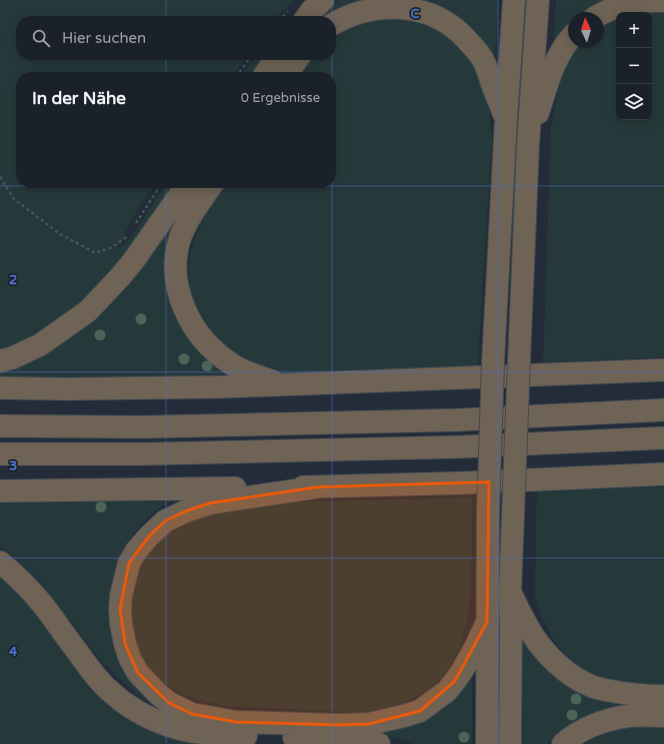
<!DOCTYPE html>
<html lang="de">
<meta charset="utf-8">
<style>
:root{--surface:#1a212a;--page:#232932;--text:#f1f3f6;--muted:#9fa3a8;--line:#383e47}
body{margin:0;font-family:"Varela Round",sans-serif;background:var(--page);color:var(--text)}
.controls{position:absolute;right:12px;top:12px;display:grid;overflow:hidden;border-radius:8px;box-shadow:0 2px 10px #0003}
.controls button{width:36px;height:36px;display:grid;place-items:center;padding:0;border:0;border-bottom:1px solid var(--line);background:var(--surface);color:var(--text);font:20px sans-serif}
.compass{position:absolute;left:568px;top:12px;width:36px;height:36px;border-radius:50%;background:var(--surface);box-shadow:0 2px 10px #0003;rotate:356deg}
.list{margin:0;padding:0;list-style:none}
h2{display:flex;justify-content:space-between;align-items:center;height:52px;margin:0;padding:0 16px;font-size:17px}
h2 small{font-size:13px;font-weight:400;color:var(--muted)}
.icon{flex:none;width:22px;height:22px;fill:none;stroke:currentColor;stroke-width:2;stroke-linecap:round;stroke-linejoin:round}
.map{position:relative;flex:none;width:664px;height:744px;overflow:hidden}
.search{position:absolute;background:var(--surface);box-shadow:0 2px 10px #0003;left:16px;top:16px;width:320px;height:44px;display:flex;align-items:center;gap:10px;box-sizing:border-box;padding:0 14px;border-radius:16px;color:var(--muted);font-size:15px}
.panel{position:absolute;background:var(--surface);box-shadow:0 2px 10px #0003;left:16px;top:72px;width:320px;height:116px;border-radius:16px}
.map>svg:first-child{display:block}
</style>
<div class="map">
<svg width="664" height="744" viewBox="0 0 664 744">
<rect width="100%" height="100%" fill="#232c38"/>
<!-- green -->
<path fill="#26393a" d="M0 0H294L274 21H21V55H248L232 77H21V183H156L137 210 116 251 130 239 166 183H183L132 256 61 324 0 354Z
M339 0H373L324 21H315L325 9Z
M411 0H499L494 70Z
M556 0H620L587 18H574V29L553 50Z
M664 11V357L543 363 551 128 561 73 569 57 581 42H598V28L610 21 619 17V117H649V15H623L634 12Z
M402 17 431 24 464 47 488 90 492 142 477 376 316 377 266 373 233 359 197 317 190 293 189 282V266L191 251 195 237 211 206 226 183H331V77H299L312 58 315 55H331V40C356 20 372 20 402 17Z
M256 55H273L258 77H240Z
M185 205 172 290 246 378 0 381V368L41 352Z
M664 483V688L611 682 589 673 569 658 555 642 543 620 535 597 536 514 538 488Z
M0 495 182 496 164 505 147 518 133 534 120 556 112 579 110 604 114 628 174 713 147 701 134 692 102 662 38 579 19 562 0 546Z
M472 498 471 593 467 621 459 649 446 673 425 692 400 704 383 709 367 712H348L228 706 198 700 172 689 161 681 151 672 143 661 135 647 127 598 136 567 172 525 237 503Z
M0 571 7 577 102 693 206 740 261 744H0Z
M523 631 541 658 649 703 574 723 553 738 548 744H523Z
M472 663V744H414L397 738 360 732 385 728Z
M664 723V744H585L617 725Z"/>
<g fill="none" stroke-linecap="round" stroke-linejoin="round">
<defs>
<path id="highway" d="M594 18C615 5 639 0 664 1
M304 21 312 10 323 0
M331 25C374 0 430 0 466 39 472 46 479 52 483 60 488 69 490 79 494 89 497 97 501 106 504 114
M263 77 278 55
M285 77 300 55
M538 113C547 85 553 57 574 34
M213 183C201 201 187 218 180 238 165 285 190 337 230 363 242 372 257 376 272 381
M0 361 12 358 40 345 88 311 120 277 134 260 188 183
M519 361 528 145 538 0
M493 362 506 119 514 0
M0 388 68 389 219 387 664 370
M0 426 142 427 457 420 664 410
M0 454H143L458 447 664 438
M303 487 460 483 664 474
M318 487 210 503 186 511 165 521 149 536 136 551 129 563 121 595 120 609 121 624 125 644 130 659 138 673 158 694 169 703 192 714 236 722 337 725 369 724 404 716 420 711 447 691 455 681 462 671 475 648 487 622
M0 491 235 488
M0 562C16 575 30 589 43 605 55 620 65 636 77 651 87 665 97 680 110 691 127 707 149 719 170 726 194 734 221 735 246 736
M512 596C520 612 528 630 539 644 553 662 570 677 591 686 596 688 601 689 606 690 625 694 644 696 664 696
M294 738 361 742 379 744
M487 744 488 514
M510 744 511 631 510 592 513 514
M563 744C580 728 606 719 629 716 641 715 653 716 664 716"/>
</defs>
<!-- highway casing -->
<use href="#highway" stroke="#414953" stroke-width="24"/>
<!-- path -->
<path stroke="#445658" stroke-width="2.5" stroke-dasharray="3 3" stroke-linecap="butt" d="M279 21 288 11
M236 77 252 55
M0 177 14 199 60 234 95 253 110 248 127 237
M136 223 162 183"/>
<!-- highway -->
<use href="#highway" stroke="#6e6354" stroke-width="22"/>
<defs>
<path id="highway-bridge" d="M488 514 493 362
M513 514 519 361"/>
</defs>
<!-- highway-bridge casing -->
<use href="#highway-bridge" stroke="#414953" stroke-width="24" stroke-linecap="butt"/>
<!-- highway-bridge -->
<use href="#highway-bridge" stroke="#6e6354" stroke-width="22"/>
</g>
<!-- trees -->
<g fill="#4a6558">
<circle cx="141" cy="319" r="5.5"/>
<circle cx="100" cy="335" r="5.5"/>
<circle cx="184" cy="359" r="5.5"/>
<circle cx="207" cy="366" r="5.5"/>
<circle cx="101" cy="507" r="5.5"/>
<circle cx="576" cy="699" r="5.5"/>
<circle cx="572" cy="715" r="5.5"/>
<circle cx="464" cy="737" r="5.5"/>
</g>
<!-- marked area -->
<path fill="#e8590c" fill-opacity="0.2" stroke="#e8590c" stroke-width="3" stroke-linejoin="round" d="M489 482 487 622 455 681 420 711 369 724 337 725 236 722 192 714 169 703 138 673 125 644 120 609 129 563 149 536 165 521 186 511 210 503 318 487Z"/>
<!-- grid -->
<path fill="none" stroke="#5173d1" stroke-width="1" stroke-opacity="0.55" d="M166 0V21M332 0V744M498 0V744M166 55V77M166 183V744M0 186H664M0 372H664M0 558H664"/>
<g font-size="13" text-anchor="middle" font-weight="bold" fill="#5173d1" stroke="#1c232d" stroke-width="3.5" stroke-linejoin="round" paint-order="stroke">
<text x="415" y="18">C</text>
<text x="13" y="284">2</text>
<text x="13" y="470">3</text>
<text x="13" y="656">4</text>
</g>
</svg>
<div class="controls">
<button>+</button>
<button>−</button>
<button><svg class="icon" aria-label="layers" viewBox="0 0 24 24"><path d="M12 4l9 5-9 5-9-5zM3 14l9 5 9-5"/></svg></button>
</div>
<svg class="compass" viewBox="-18 -18 36 36"><path d="M0-13l5 13h-10z" fill="#e53935"/><path d="M0 13l5-13h-10z" fill="#9fa3a8"/></svg>
<div class="search"><svg class="icon" aria-label="search" viewBox="0 0 24 24"><circle cx="10" cy="10" r="6"/><path d="M15 15l6 6"/></svg>Hier suchen</div>
<section class="panel">
<h2>In der Nähe<small>0 Ergebnisse</small></h2>
<ul class="list">
</ul>
</section>
</div>
